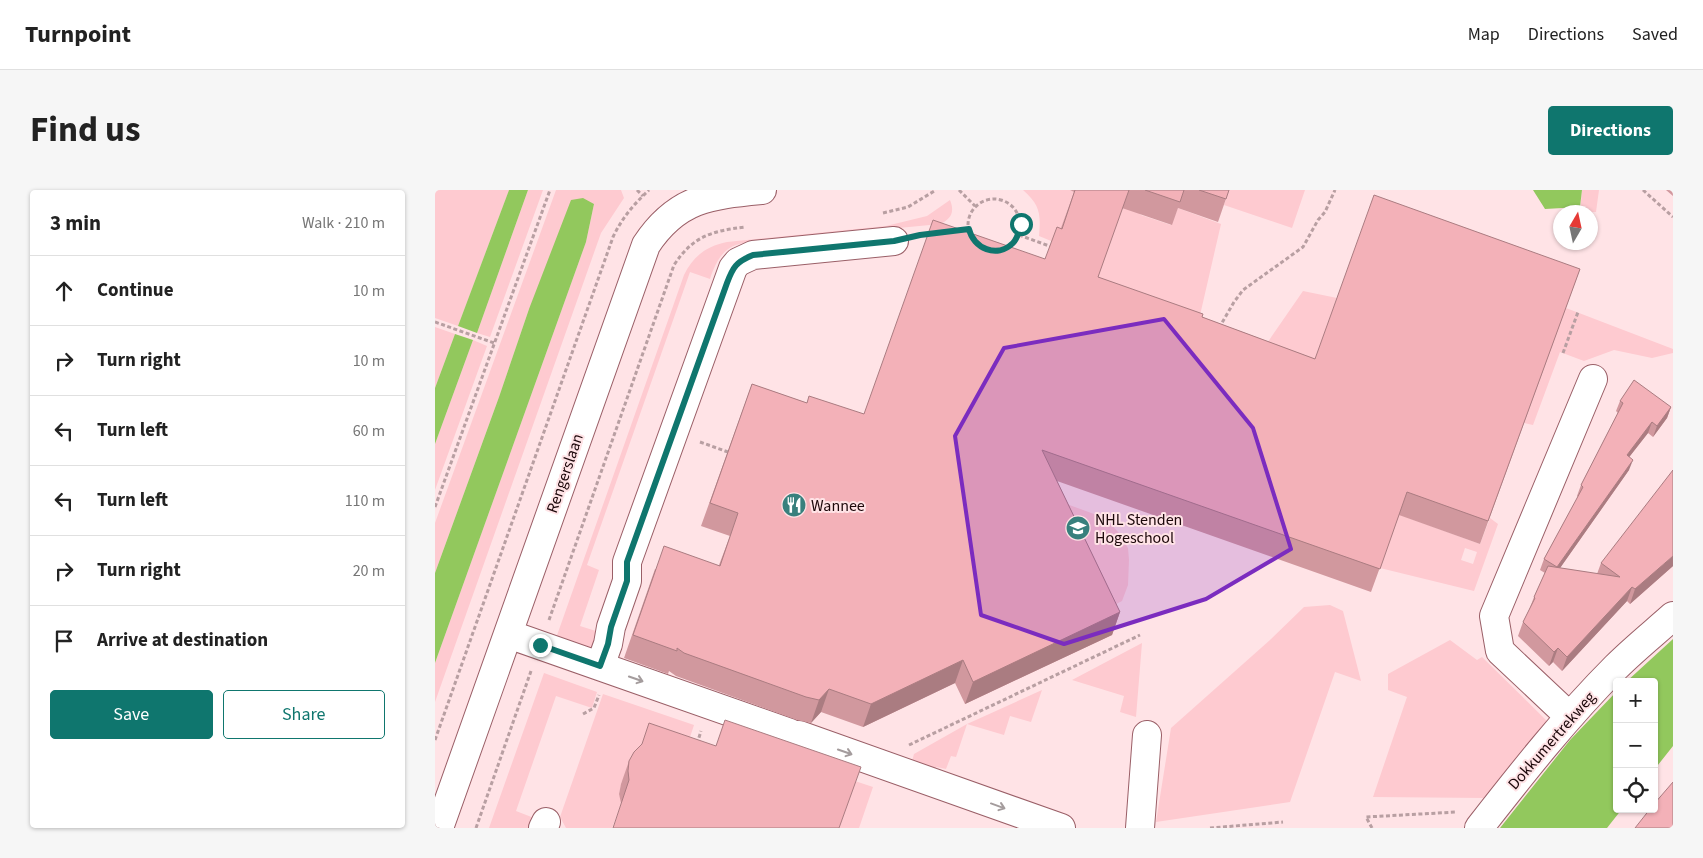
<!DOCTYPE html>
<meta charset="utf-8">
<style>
:root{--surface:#fff;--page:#f6f6f6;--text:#222;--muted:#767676;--line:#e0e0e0;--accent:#0f766e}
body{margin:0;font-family:"Source Sans 3",sans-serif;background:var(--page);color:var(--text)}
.controls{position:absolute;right:15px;bottom:15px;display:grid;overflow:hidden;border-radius:5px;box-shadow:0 1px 4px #0004}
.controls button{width:45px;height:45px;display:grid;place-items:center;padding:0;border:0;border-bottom:1px solid var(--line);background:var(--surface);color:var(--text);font:25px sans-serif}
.compass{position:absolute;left:1118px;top:15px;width:45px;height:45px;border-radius:50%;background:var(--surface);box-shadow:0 1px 4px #0004;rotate:9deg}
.stop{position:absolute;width:15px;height:15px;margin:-11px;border:4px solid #0f766e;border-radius:50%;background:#fff}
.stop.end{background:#0f766e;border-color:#fff;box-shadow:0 1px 5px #0008}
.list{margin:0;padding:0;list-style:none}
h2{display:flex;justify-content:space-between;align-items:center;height:65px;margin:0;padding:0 20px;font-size:21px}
h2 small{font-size:16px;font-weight:400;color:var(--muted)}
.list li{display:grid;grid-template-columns:32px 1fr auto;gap:15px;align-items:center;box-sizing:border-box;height:70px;padding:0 20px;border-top:1px solid var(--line)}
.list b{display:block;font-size:19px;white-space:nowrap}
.list em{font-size:16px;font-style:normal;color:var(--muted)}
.actions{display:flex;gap:10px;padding:15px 20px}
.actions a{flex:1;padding:11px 0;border:1px solid var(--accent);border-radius:5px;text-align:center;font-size:18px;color:var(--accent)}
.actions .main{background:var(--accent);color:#fff}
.icon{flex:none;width:28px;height:28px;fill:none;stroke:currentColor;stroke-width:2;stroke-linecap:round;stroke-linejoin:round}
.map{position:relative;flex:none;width:1238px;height:638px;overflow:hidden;border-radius:5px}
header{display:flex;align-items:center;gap:30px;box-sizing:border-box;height:70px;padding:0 25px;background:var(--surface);border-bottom:1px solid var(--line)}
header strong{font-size:24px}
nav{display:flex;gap:28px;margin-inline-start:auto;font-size:18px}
.intro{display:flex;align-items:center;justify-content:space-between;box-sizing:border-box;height:120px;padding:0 30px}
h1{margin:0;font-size:35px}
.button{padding:12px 22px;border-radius:5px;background:var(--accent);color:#fff;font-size:18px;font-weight:700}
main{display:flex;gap:30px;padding:0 30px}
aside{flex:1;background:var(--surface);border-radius:5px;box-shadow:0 1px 4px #0004}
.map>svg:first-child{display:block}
</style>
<header>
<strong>Turnpoint</strong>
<nav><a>Map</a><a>Directions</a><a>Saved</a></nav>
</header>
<div class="intro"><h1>Find us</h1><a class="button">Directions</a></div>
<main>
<aside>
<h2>3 min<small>Walk · 210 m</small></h2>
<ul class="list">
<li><svg class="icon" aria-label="ahead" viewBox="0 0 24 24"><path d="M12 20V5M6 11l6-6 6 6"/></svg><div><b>Continue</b></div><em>10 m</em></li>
<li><svg class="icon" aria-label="right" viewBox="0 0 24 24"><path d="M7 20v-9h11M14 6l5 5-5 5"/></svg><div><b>Turn right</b></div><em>10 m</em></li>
<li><svg class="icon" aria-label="left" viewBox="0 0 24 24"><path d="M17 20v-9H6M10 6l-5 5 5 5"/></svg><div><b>Turn left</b></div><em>60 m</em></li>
<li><svg class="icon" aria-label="left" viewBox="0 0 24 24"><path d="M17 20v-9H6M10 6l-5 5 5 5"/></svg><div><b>Turn left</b></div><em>110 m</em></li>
<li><svg class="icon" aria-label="right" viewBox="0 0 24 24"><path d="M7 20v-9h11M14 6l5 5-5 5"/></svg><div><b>Turn right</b></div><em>20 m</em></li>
<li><svg class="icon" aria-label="arrive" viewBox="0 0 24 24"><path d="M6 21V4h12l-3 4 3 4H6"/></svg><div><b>Arrive at destination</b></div></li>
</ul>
<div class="actions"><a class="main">Save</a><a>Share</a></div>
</aside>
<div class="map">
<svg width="1238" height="638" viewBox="0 0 1238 638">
<rect width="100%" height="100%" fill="#ffe3e6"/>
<!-- green -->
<path fill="#fecad0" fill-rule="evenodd" d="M0 0H74L23 136 0 128Z
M93 0H108L55 147 42 143Z
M121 0H186L189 8 166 43 0 512V473L151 52 159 14 94 119 64 207 0 383V333Z
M588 0H635L639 2 621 53 604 46C606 24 605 15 588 0Z
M794 0H870L857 38 789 15Z
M1147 0H1164L1161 22H1145Z
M690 9 706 25 736 35 743 18 786 34 760 147 641 105 665 80Z
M515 10C520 22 516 29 505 34L308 53C288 57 281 71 275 89L255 82 152 375 164 380 145 436 164 442 159 457 156 460 120 451 249 85C258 66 272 56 292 52L451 36 492 26Z
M868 101 902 108 872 192 819 172Z
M1131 118 1238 159V163L1217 168 1179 160 1149 171 1125 162 1098 235 1089 233Z
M0 137 20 144 0 198Z
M38 150 52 156 0 300V254Z
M596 301 670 328 684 343 693 358 694 370 693 395 687 411 666 422Z
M963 324 1045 354 1055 328 1063 334 1039 401 945 378ZM1030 358 1042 362 1038 374 1026 370Z
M895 415 908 421 926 491 900 482 855 612 721 632 736 538 835 450 869 417Z
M1015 450 1042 470 1047 467 1112 531 1050 608 938 607 972 507 953 500V484Z
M707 453 701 527 685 522 689 506 637 490Z
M109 483 162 502 157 518 121 506 81 621 99 628 96 638H54Z
M607 500 596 532 575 526 569 545 532 534 521 567 516 566 511 579 501 577 499 582 476 575 479 564 532 534Z
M168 504 259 535 247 571 187 591 184 604 187 612 177 638H131L125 627Z
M420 591 438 597 424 638H404Z"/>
<!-- water -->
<path fill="#92c85d" d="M74 0H93L42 143 23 136Z
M1098 0H1147L1145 17 1110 19Z
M148 8 159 14 151 52 0 473V383L64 207 94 119 136 10Z
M20 144 38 150 0 254V198Z
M1238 449V556L1219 580V492H1191Z
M1182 501V619H1187L1172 638H1065L1135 550Z"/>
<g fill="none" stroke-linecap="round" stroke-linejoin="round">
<defs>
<path id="minor" d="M73 444 355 543
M165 476 173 454 176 437 192 391V372L298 78 303 72 318 65 459 51
M1134 526 1065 461 1059 426 1158 189
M364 545 626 638
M4 638 211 55C242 8 275 5 327 0
M108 638 111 632
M705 638 712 545
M1044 638C1087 583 1131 527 1181 477 1199 459 1219 443 1238 426"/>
</defs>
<!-- minor casing -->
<use href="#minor" stroke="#9a5f67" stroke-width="30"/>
<!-- path -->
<path stroke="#b89fa2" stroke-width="3" stroke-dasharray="4 2.5" stroke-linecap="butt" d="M202 0 208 6
M524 0 540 16
M1208 0 1238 27
M533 35a26 26 0 1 1 52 0a26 26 0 1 1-52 0Z
M448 23 473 17 501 0
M584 45 617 57
M0 132 59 153
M784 138 799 112 808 100 868 57 883 30 890 22 900 0
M1128 163 1143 122
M265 252 293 262
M0 317 115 0
M114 430 239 75C258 46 277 41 310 37
M148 524 159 518 164 505
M0 550 178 47C187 28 199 14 214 0
M262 554 266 541
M474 555 705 445
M41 638 96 481
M775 638 848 632
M937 638 931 627 1022 622"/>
<!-- minor -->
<use href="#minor" stroke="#fff" stroke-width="28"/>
</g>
<!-- wall -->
<path fill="#d1989e" d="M635 0H794L783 32 743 18 737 35 687 18 663 87 767 127 880 169 1145 79 1045 354 964 325 936 402 622 291 685 422 677 445 530 514 520 493 428 537 386 522 376 533 362 530 241 486 234 481 233 484 189 468 220 379 284 375 295 346 266 336 317 194 372 213 429 224 610 69 626 38 639 2Z
M1231 0H1238V6Z
M1185 211 1236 217 1232 228 1218 247 1213 243 1194 267V280L1125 378 1162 384 1166 373 1238 376 1195 414 1192 411 1127 481 1118 472 1114 476 1083 446 1088 432 1094 420 1099 407 1110 383 1105 380 1109 369 1143 307 1142 306 1146 295 1183 223 1181 221Z
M281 556 426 577 186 613 184 604 186 594 194 571Z"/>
<!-- shaded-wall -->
<path fill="#aa7c81" d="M1236 217 1232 228 1218 247 1222 236Z
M1217 232 1213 243 1188 275 1192 265Z
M1198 270 1194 280 1118 388 1122 377Z
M1238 366V376L1195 414 1200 399Z
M1197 397 1192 411 1127 481 1132 467Z
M685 422 677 445 530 514 538 492Z
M1123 458 1118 472 1114 476 1119 462Z
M528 470 520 493 428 537 436 514Z
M394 499 386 522 376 533 384 510Z"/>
<!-- building -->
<path fill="#f3b1b8" stroke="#aa7c81" d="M640 0H694L663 87 768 124 767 127 880 169 939 5 1145 79 1053 331 972 302 945 379 607 260 685 422 538 492 528 470 436 514 394 499 384 510 371 507 249 463 242 458V461L198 445 229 356 285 376 303 323 275 313 317 194 372 213 374 206 429 224 498 30 610 69 622 37 627 39Z
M710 0H749L745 12Z
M764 0H794L791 9Z
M1199 190 1236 217 1222 236 1217 232 1192 265 1198 270 1122 377 1109 369 1148 297 1146 295 1188 213 1185 211Z
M1238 280V366L1200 399 1197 397 1132 467 1123 458 1119 462 1088 432 1100 408 1099 407 1113 376 1185 387 1166 373Z
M290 530 426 577 404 638H178L194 590 193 581 194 571 199 562 207 554 214 533 281 556Z
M1238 592V638H1200L1215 619H1219V614Z"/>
<!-- one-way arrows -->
<defs><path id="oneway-shaft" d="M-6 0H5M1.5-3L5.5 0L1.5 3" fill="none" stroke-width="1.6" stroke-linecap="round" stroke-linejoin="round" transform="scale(1.25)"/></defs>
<g stroke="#a49c9d">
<use href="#oneway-shaft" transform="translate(201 489) rotate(19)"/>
<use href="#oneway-shaft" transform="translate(410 562) rotate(19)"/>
<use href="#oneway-shaft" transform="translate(563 616) rotate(20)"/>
</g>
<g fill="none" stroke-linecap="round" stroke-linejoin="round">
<!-- route -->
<path stroke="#0f766e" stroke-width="6" d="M105 455 165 476 173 454 176 437 192 391V372L292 93C298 77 301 72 318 65L459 51 485 45 534 39C538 58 562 69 578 53 583 48 584 41 586 34"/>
</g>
<!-- marked area -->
<path fill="#7b2cbf" fill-opacity="0.2" stroke="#7b2cbf" stroke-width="4" stroke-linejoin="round" d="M729 129 818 238 856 359 771 409 629 454 546 425 520 246 569 158Z"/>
<!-- icons -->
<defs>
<symbol id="restaurant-disc" viewBox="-11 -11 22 22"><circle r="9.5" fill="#38807d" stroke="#ffe3e6"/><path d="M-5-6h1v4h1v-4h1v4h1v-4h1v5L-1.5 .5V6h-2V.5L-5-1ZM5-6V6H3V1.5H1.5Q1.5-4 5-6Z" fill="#fff"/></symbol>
<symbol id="university-disc" viewBox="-11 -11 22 22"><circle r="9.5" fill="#38807d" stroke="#ffe3e6"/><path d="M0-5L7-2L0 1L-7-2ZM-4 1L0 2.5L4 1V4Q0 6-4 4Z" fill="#fff"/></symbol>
</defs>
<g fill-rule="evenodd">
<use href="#restaurant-disc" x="345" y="301" width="28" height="28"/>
<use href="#university-disc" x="629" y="324" width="28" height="28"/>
</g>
<g text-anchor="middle" stroke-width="4" stroke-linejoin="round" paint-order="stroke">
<!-- street labels -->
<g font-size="16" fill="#1c070a" stroke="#ffe3e6">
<text transform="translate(129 283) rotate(-71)" y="6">Rengerslaan</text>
<text transform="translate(1116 550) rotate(-49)" y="6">Dokkumertrekweg</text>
</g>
<!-- poi labels -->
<g font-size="16" fill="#1c070a" stroke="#ffe3e6" text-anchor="start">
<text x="376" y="321">Wannee</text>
<text x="660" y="335">NHL Stenden<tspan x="660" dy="18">Hogeschool</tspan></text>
</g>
</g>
</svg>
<div class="controls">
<button>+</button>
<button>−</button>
<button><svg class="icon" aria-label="locate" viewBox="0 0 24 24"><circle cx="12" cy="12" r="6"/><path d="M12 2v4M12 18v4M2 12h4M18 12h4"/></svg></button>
</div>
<svg class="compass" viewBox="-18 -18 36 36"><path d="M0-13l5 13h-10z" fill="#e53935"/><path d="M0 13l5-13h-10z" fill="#767676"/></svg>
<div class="stop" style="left:586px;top:34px"></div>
<div class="stop end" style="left:105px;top:455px"></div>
</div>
</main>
